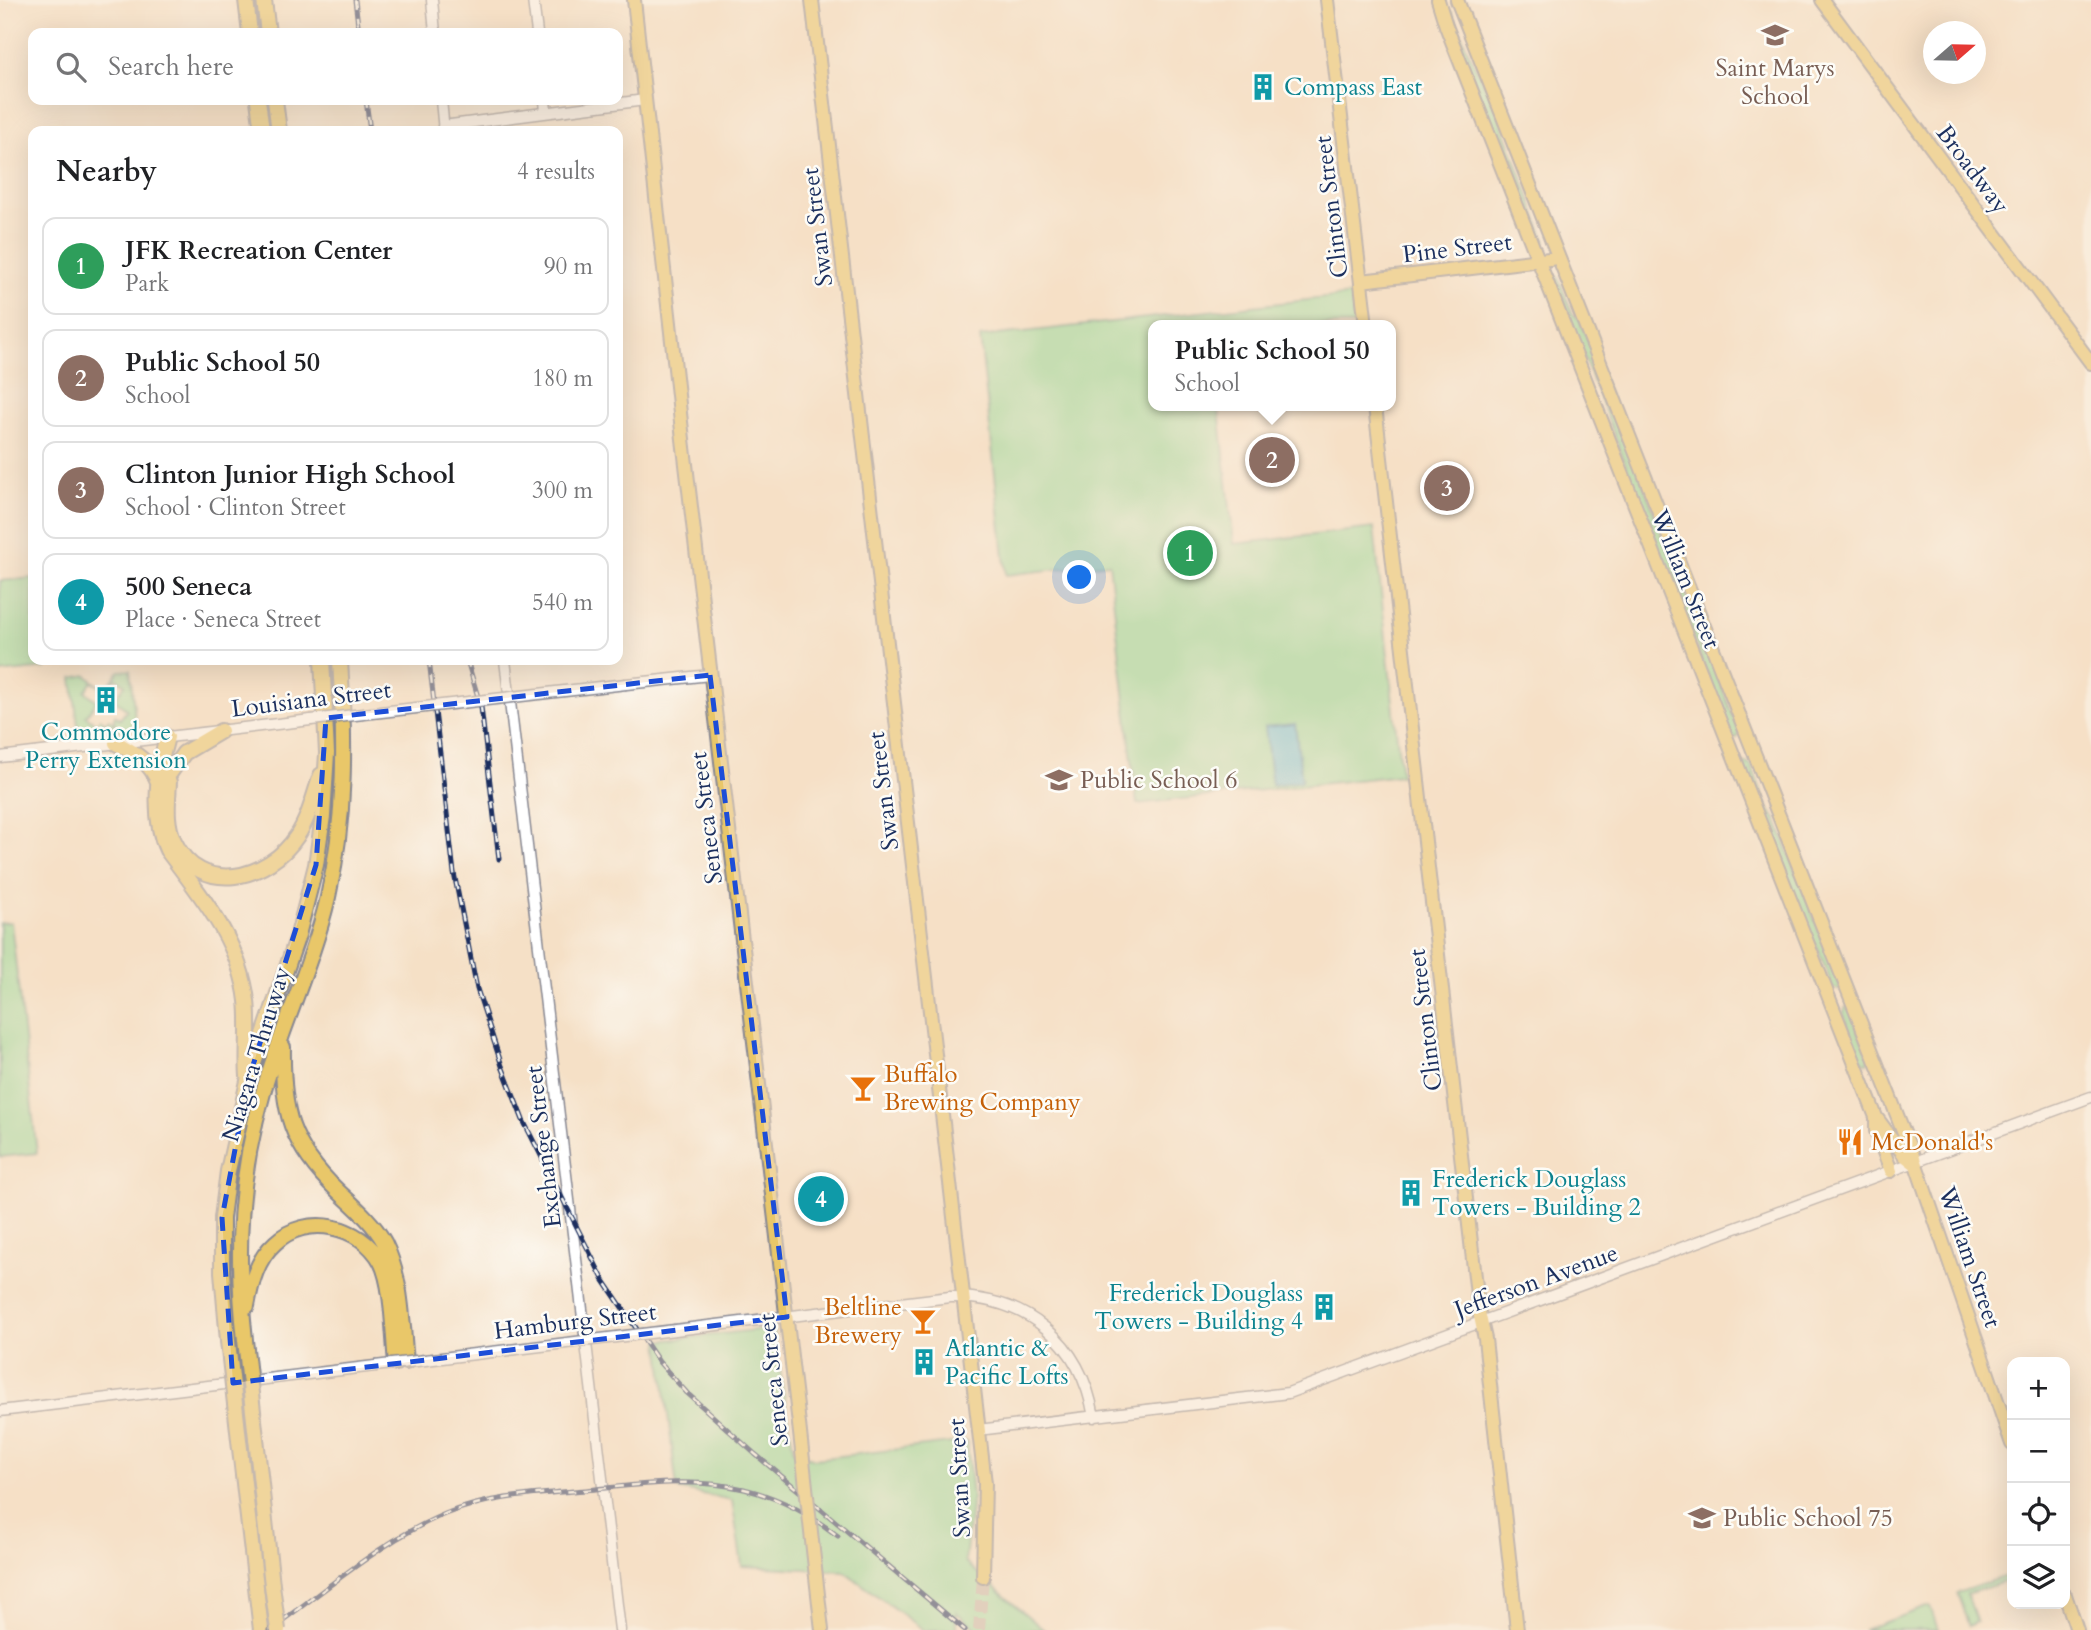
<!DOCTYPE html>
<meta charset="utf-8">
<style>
:root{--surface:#fff;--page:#f2f2f2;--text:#202124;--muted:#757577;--line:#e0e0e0;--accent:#1a73e8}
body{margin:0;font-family:Cardo,serif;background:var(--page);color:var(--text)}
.controls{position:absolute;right:21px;bottom:21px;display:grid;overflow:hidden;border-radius:14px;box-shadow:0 7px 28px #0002}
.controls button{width:63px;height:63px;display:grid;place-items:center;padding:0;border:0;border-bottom:2px solid var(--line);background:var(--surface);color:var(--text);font:35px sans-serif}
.compass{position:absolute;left:1923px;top:21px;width:63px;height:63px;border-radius:50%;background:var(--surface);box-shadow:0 7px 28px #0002;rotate:70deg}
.you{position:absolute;left:1080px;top:578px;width:24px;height:24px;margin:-18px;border:5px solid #fff;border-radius:50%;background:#1a73e8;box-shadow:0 0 0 10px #1a73e833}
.badge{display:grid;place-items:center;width:46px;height:46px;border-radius:50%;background:var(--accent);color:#fff;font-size:23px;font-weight:700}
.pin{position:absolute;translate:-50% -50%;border:4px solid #fff;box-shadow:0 2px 7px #0006}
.popup{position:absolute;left:1148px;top:320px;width:248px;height:91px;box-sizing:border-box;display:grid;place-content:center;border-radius:14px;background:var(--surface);filter:drop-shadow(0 2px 5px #0005);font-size:23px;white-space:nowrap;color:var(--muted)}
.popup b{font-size:26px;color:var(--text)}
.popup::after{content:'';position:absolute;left:50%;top:100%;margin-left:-14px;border:14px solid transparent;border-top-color:var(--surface)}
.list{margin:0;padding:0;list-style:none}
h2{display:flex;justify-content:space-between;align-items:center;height:91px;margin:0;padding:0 28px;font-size:30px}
h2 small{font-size:23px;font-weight:400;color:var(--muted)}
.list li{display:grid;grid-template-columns:46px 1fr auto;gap:21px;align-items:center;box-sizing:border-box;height:98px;margin:0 14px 14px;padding:0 14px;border:2px solid var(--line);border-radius:14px}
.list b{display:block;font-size:26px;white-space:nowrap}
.list p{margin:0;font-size:23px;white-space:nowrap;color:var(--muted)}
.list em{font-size:23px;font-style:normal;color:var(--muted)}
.icon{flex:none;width:38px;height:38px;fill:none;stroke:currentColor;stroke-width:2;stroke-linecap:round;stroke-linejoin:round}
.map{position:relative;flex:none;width:2091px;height:1630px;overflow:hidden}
.search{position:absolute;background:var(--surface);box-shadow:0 7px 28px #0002;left:28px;top:28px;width:595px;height:77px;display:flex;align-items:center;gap:18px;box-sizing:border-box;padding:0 24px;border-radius:14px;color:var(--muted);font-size:26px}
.panel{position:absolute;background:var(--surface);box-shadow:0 7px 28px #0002;left:28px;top:126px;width:595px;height:539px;border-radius:14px}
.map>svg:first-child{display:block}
</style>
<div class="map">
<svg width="2091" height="1630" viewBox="0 0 2091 1630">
<rect width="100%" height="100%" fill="#fdfcf7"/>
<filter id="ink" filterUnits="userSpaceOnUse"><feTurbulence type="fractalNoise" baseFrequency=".0143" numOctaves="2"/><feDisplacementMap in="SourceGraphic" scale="14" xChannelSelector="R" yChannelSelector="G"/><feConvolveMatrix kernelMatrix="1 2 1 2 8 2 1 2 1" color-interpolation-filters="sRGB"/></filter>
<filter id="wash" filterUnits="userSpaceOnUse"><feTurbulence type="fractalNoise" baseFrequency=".00686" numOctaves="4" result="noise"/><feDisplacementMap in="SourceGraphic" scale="28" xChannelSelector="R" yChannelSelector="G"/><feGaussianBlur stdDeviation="1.57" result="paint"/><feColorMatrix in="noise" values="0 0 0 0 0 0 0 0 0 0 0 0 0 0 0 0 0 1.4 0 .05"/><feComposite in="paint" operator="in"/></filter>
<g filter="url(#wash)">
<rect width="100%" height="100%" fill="#f5e0c6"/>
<!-- green -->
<path fill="#8cda99" stroke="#54847c" stroke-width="2" d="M1452 12 1467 49 1496 108 1546 242 1544 244 1538 241 1522 199 1514 192 1448 14Z
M1552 275 1558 277 1572 313 1580 320 1740 734 1737 738H1732Z
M1351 295 1354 325H1153V406H1250L1219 410 1234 544 1374 528 1401 775 1137 804 1109 563 1006 575 980 337Z
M33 578V660H45L46 668 0 673V581Z
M130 670 136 728 115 731 114 717 115 715 120 719 127 710 114 699 125 685 116 678 107 687 119 671Z
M86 675 102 688 92 682 85 691 97 701 86 716 96 723 100 718 105 723 109 719 113 722V731L80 735 79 733 72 678Z
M1745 763 1751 765 1769 811 1776 819 1841 988 1839 990 1833 988 1816 945 1809 937 1743 765Z
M11 922 37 1153 0 1157V923Z
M1846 1007H1849L1870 1060 1867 1063 1861 1060 1843 1013Z
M773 1328 794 1452 815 1459 967 1441 972 1497 965 1562 1044 1630H978L956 1612V1630H923L844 1571 742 1566 732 1500 677 1489 659 1341Z
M2012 1574V1597L2009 1596 2004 1582 1967 1594 1977 1622 1969 1626 1957 1593Z
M1930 1606 1938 1630H1863Z"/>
<!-- water -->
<path fill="#5dbfdc" stroke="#3c779d" stroke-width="2" d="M1295 724 1302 781 1272 785 1265 727Z"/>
</g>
<g filter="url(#ink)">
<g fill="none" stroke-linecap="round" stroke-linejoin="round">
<!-- major-tunnel -->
<path stroke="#c9bdb1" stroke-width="12" stroke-dasharray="12 6" stroke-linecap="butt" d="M979 1630 983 1577"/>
<defs>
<path id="minor" d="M432 0 435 33
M533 0 537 33
M441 100 444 131
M545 100 546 112
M443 126 645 100
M505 660 620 1630
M626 684 710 675
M0 757 311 720
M675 1330 950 1297C1027 1296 1081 1342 1094 1417
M0 1411 375 1366
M978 1430 1288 1393 2091 1097"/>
<path id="major" d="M634 0 681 422 799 1424
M812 0 985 1483 983 1577
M1327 0 1366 325
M1438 0 1446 26 1876 1117 1904 1155 1914 1163
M1457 0 1912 1153 2012 1444
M1822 0 2091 363
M1361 281 1558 258
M1375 406 1479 1312 1485 1339 1517 1630
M1876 1117V1131L1891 1171
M816 1577 822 1630
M2065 1595 2077 1630"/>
<path id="highway" d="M246 0 250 33
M264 0 268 33
M258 100 262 131
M275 100 279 131
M167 737C157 770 152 819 167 850 201 896 240 941 247 1001 250 1026 246 1051 248 1076
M116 743C135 753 151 762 159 784
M170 773 184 753 221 731
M169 782C168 802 165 822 174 841 200 898 269 879 297 836 309 818 314 795 321 775
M283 1047C282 1112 290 1145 338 1191 354 1206 373 1222 384 1242 402 1278 402 1322 406 1362
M247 1306C251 1283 257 1259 275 1243 306 1213 361 1225 381 1262 393 1285 393 1336 396 1363
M245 1340C235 1251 239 1175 264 1089 283 1024 313 962 328 897 346 819 345 740 340 660
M228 1341 222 1272V1218L228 1171 248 1081 298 935 316 865 323 816 327 753 322 660
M256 1438 272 1585
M239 1440 261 1630"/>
</defs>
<!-- minor casing -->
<use href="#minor" stroke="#888892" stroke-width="13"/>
<!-- major casing -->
<use href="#major" stroke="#888892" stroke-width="16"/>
<!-- highway casing -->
<use href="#highway" stroke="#888892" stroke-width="18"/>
<!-- minor -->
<use href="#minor" stroke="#fff" stroke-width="10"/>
<!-- major -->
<use href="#major" stroke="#e9c769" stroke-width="12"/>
<!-- highway -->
<use href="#highway" stroke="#e9c769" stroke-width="14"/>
<defs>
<path id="rail" d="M355 0 359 33
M366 100 370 131
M429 660 454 873 477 989 502 1066 523 1120 603 1279 659 1362 687 1393 755 1454 965 1630
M467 660 481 707 499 859
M269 1630C327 1590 380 1541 445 1514 489 1496 540 1494 586 1490 638 1485 692 1477 744 1489 778 1497 811 1515 838 1536"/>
</defs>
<!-- rail casing -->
<use href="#rail" stroke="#1b2f5e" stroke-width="5"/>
<!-- rail -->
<use href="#rail" stroke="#fdfcf7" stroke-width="2.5" stroke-dasharray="8" stroke-linecap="butt"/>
<defs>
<path id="minor-bridge" d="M311 720 626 684
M375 1366 675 1330"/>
<path id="major-bridge" d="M799 1424 816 1577"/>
<path id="highway-bridge" d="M245 1340 256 1438
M228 1341 239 1440
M272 1585 278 1630"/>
</defs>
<!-- minor-bridge casing -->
<use href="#minor-bridge" stroke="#888892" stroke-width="13" stroke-linecap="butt"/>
<!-- major-bridge casing -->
<use href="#major-bridge" stroke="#888892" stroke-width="16" stroke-linecap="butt"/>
<!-- highway-bridge casing -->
<use href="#highway-bridge" stroke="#888892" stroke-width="18" stroke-linecap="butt"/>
<!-- minor-bridge -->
<use href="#minor-bridge" stroke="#fff" stroke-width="10"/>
<!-- major-bridge -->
<use href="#major-bridge" stroke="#e9c769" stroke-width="12"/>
<!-- highway-bridge -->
<use href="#highway-bridge" stroke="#e9c769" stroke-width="14"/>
</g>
</g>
<!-- marked area -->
<path d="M0 0H2091V1630H0ZM710 675 787 1317 233 1383 222 1218 248 1081 316 865 326 718Z" fill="#f5e0c6" fill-opacity=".55" fill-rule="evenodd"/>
<path fill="none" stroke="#1d4ed8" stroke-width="5" stroke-dasharray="14 9" stroke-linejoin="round" d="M710 675 787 1317 233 1383 222 1218 248 1081 316 865 326 718Z"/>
<!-- icons -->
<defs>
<symbol id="school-bare" viewBox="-9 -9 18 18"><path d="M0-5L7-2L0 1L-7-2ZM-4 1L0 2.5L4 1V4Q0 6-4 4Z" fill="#8d6e63" stroke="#fdfcf7" stroke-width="2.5" paint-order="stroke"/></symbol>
<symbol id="building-bare" viewBox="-9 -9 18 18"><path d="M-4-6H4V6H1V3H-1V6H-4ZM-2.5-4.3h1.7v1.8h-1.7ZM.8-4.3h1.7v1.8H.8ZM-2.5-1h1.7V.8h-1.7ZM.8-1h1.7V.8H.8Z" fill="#0f9aa8" stroke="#fdfcf7" stroke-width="2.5" paint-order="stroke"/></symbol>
<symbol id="bar-bare" viewBox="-9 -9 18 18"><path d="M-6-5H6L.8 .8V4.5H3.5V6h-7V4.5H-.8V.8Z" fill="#e8710a" stroke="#fdfcf7" stroke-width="2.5" paint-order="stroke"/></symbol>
<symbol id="restaurant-bare" viewBox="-9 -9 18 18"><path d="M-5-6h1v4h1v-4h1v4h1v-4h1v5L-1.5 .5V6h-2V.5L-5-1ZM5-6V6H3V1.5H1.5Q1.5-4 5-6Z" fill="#e8710a" stroke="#fdfcf7" stroke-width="2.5" paint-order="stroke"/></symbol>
</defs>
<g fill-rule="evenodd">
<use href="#school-bare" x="1756" y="16" width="38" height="38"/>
<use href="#building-bare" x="1244" y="68" width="38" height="38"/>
<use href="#building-bare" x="87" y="681" width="38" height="38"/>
<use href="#school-bare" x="1040" y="761" width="38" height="38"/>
<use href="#bar-bare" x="844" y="1069" width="38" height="38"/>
<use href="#restaurant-bare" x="1831" y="1123" width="38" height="38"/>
<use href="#building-bare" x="1392" y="1174" width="38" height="38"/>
<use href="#building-bare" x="1305" y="1288" width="38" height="38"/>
<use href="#bar-bare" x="904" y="1302" width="38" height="38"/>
<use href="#building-bare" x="905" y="1343" width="38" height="38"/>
<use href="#school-bare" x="1683" y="1499" width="38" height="38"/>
</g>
<g text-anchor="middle" stroke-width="5" stroke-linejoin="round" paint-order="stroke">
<!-- education labels -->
<g font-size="24" fill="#785e54" stroke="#fdfcf7" text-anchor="start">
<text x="1775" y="76" text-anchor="middle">Saint Marys<tspan x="1775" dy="28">School</tspan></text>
<text x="1080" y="788">Public School 6</text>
<text x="1723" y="1526">Public School 75</text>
</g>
<!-- culture labels -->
<g font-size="24" fill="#0d838f" stroke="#fdfcf7" text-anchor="start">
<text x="1284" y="95">Compass East</text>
<text x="106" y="740" text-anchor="middle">Commodore<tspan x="106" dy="28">Perry Extension</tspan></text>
<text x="1432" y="1187">Frederick Douglass<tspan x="1432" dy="28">Towers - Building 2</tspan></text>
<text x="1303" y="1301" text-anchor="end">Frederick Douglass<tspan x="1303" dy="28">Towers - Building 4</tspan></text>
<text x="945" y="1356">Atlantic &amp;<tspan x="945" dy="28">Pacific Lofts</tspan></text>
</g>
<!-- street labels -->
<g font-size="24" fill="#1b2f5e" stroke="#fdfcf7">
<text transform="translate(1973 169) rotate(53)" y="8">Broadway</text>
<text transform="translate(1331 207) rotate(-97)" y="8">Clinton Street</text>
<text transform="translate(817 227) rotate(-97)" y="8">Swan Street</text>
<text transform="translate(1457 248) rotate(-7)" y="8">Pine Street</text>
<text transform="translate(1686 579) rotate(68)" y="8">William Street</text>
<text transform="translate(311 699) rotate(-7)" y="8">Louisiana Street</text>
<text transform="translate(883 791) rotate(-97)" y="8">Swan Street</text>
<text transform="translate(706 818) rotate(-97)" y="8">Seneca Street</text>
<text transform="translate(1425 1020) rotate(-97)" y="8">Clinton Street</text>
<text transform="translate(256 1054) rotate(-73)" y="8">Niagara Thruway</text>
<text transform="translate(543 1147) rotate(-97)" y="8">Exchange Street</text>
<text transform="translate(1970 1257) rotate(71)" y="8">William Street</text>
<text transform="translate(1536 1281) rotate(-20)" y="8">Jefferson Avenue</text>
<text transform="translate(575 1321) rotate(-7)" y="8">Hamburg Street</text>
<text transform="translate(773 1380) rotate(-96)" y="8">Seneca Street</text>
<text transform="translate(959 1478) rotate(-93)" y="8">Swan Street</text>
</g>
<!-- food labels -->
<g font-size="24" fill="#c56008" stroke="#fdfcf7" text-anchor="start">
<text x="884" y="1082">Buffalo<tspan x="884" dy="28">Brewing Company</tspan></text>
<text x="1871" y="1150">McDonald's</text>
<text x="902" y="1315" text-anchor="end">Beltline<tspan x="902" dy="28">Brewery</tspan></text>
</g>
</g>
</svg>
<div class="controls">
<button>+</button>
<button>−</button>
<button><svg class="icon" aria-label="locate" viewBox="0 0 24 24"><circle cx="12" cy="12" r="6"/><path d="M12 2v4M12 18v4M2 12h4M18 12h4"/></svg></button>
<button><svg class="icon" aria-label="layers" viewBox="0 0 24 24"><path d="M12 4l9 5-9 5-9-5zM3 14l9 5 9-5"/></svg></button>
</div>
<svg class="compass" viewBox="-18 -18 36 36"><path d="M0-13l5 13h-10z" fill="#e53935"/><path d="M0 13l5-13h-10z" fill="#757577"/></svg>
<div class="you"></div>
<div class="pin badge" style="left:1190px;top:553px;background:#2e9e5b">1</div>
<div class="pin badge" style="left:1272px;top:460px;background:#8d6e63">2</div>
<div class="popup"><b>Public School 50</b>School</div>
<div class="pin badge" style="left:1447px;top:488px;background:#8d6e63">3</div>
<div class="pin badge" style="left:821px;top:1199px;background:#0f9aa8">4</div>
<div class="search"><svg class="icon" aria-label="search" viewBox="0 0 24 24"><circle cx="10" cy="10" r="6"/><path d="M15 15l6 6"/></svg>Search here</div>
<section class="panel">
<h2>Nearby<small>4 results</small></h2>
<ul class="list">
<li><span class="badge" style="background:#2e9e5b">1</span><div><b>JFK Recreation Center</b><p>Park</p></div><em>90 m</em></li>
<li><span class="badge" style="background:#8d6e63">2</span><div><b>Public School 50</b><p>School</p></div><em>180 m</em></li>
<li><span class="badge" style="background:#8d6e63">3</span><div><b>Clinton Junior High School</b><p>School · Clinton Street</p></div><em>300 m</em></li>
<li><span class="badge" style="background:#0f9aa8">4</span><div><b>500 Seneca</b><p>Place · Seneca Street</p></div><em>540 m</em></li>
</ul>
</section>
</div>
